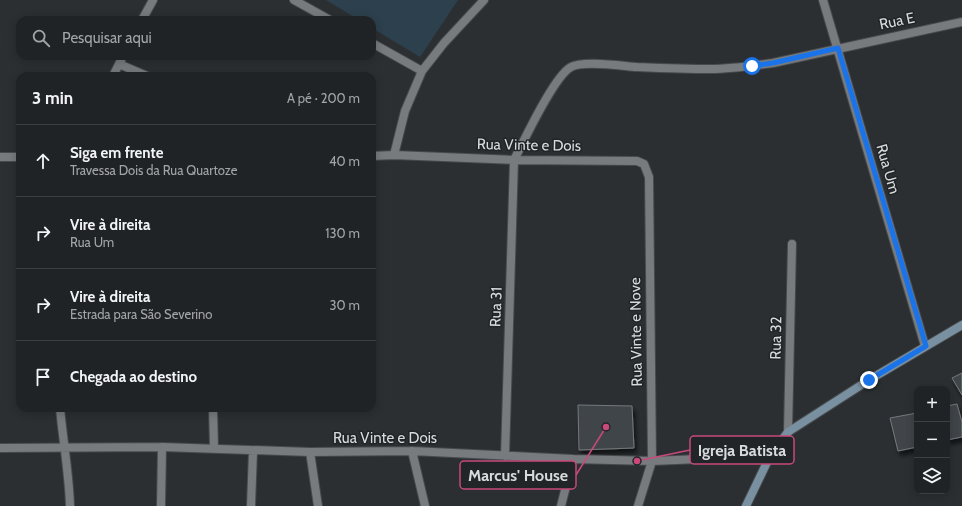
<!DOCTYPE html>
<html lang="pt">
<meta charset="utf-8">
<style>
:root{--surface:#202326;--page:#282b2e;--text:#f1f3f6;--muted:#a2a4a7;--line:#3d4043}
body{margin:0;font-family:Cabin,sans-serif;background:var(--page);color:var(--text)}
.controls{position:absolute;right:12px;bottom:12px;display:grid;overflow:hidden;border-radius:8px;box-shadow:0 2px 10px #0003}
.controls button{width:36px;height:36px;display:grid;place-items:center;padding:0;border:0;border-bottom:1px solid var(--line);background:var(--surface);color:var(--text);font:20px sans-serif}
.stop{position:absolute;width:12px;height:12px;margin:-9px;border:3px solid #1a73e8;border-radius:50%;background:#fff}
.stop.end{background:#1a73e8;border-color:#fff;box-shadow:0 1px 4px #0008}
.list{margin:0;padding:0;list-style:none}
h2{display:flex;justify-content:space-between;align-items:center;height:52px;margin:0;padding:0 16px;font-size:17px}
h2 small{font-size:13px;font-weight:400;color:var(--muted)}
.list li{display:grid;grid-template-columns:26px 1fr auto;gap:12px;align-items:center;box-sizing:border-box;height:72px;padding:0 16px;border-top:1px solid var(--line)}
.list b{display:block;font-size:15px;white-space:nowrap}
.list p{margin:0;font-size:13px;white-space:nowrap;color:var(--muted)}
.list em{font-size:13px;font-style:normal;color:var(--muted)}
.icon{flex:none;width:22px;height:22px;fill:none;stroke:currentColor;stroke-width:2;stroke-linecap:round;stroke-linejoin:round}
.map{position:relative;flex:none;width:962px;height:506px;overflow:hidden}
.search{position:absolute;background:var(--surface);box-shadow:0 2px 10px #0003;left:16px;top:16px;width:360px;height:44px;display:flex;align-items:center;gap:10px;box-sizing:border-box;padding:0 14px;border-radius:12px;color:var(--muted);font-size:15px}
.panel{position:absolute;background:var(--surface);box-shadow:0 2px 10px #0003;left:16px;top:72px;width:360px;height:340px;border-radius:12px}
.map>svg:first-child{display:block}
</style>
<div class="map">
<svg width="962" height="506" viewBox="0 0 962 506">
<defs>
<filter id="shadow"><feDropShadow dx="2.5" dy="4.5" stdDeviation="2" flood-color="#0009"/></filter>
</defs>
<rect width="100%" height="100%" fill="#2b2f32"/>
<!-- green -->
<path fill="#2c404d" d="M326 0H458L420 57 372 28V20H359Z"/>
<!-- building -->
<path fill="#414548" stroke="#75797c" filter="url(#shadow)" d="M962 373V395L952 378Z
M957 404 962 422V437L947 440V406Z
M578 405 632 406 634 448 579 450Z
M917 413V447L898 451 890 418Z"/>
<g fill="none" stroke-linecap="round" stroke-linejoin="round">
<defs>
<path id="street" d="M294 0 330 20
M823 0 925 346
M142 20 153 0
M372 43 422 71
M119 64 147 76
M113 76 123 56
M394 155 405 111 422 71 444 43 484 0
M372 156 394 155 514 160 637 161 644 164 649 177 652 461 638 506
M0 157H20
M60 408C63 441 69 473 70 506
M213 408 214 448
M788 432 792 244
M0 448 162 447 310 452 412 451 573 459 652 461 770 456
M412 451 425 506
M310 452 318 506
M505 456 514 160C524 141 554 76 571 67 583 60 622 66 637 67 661 68 685 69 710 69 731 69 752 66 773 63L962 22
M161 506 162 447
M251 506 253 451
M561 506 573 459"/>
<path id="secondary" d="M746 506 770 456 788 432 869 380 962 325"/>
</defs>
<!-- street casing -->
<use href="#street" stroke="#474a4c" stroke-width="10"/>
<!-- secondary casing -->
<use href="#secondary" stroke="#474a4c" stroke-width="10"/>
<!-- street -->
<use href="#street" stroke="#777b7e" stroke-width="8"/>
<!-- secondary -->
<use href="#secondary" stroke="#7990a0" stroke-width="8"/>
</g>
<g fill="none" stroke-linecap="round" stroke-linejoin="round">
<!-- route -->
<path stroke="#1a73e8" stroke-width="5" d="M752 66 773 63 838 48 926 346 869 380"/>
</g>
<g text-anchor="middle" stroke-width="3" stroke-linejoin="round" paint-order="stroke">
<!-- street labels -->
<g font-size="15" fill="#d8dbdc" stroke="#212528">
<text transform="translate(897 21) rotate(-12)" y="5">Rua E</text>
<text transform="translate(529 145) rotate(1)" y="5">Rua Vinte e Dois</text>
<text transform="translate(888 169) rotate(74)" y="5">Rua Um</text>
<text transform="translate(496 307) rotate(-88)" y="5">Rua 31</text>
<text transform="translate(636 332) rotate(-91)" y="5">Rua Vinte e Nove</text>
<text transform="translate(776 338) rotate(-89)" y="5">Rua 32</text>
<text x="385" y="443">Rua Vinte e Dois</text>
</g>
</g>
<!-- callouts -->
<path fill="none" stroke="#c8497b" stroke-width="1.5" d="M637 461L690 450M606 427L576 475"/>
<g fill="#c8497b" stroke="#212528" stroke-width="1.5">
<circle cx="637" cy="461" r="4"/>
<circle cx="606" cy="427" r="4"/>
</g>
<g fill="#212528" stroke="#c8497b" stroke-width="1.5">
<rect x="690" y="436" width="104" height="28" rx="4"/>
<rect x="460" y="461" width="116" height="28" rx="4"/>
</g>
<g font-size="16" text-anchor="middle" font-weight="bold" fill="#d8dbdc">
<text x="742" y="456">Igreja Batista</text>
<text x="518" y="481">Marcus' House</text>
</g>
</svg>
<div class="controls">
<button>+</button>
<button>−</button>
<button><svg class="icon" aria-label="layers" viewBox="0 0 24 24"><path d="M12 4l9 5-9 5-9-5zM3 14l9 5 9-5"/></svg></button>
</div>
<div class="stop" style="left:752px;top:66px"></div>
<div class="stop end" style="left:869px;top:380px"></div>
<div class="search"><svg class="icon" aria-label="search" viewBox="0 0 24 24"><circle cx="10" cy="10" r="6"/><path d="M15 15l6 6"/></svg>Pesquisar aqui</div>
<section class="panel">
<h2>3 min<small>A pé · 200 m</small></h2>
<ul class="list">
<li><svg class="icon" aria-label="ahead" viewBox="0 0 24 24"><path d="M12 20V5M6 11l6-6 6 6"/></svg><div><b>Siga em frente</b><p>Travessa Dois da Rua Quartoze</p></div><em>40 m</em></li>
<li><svg class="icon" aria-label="right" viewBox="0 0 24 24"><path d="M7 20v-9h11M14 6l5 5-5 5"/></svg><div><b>Vire à direita</b><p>Rua Um</p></div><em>130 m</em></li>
<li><svg class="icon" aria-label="right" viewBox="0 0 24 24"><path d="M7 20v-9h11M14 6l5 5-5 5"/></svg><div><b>Vire à direita</b><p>Estrada para São Severino</p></div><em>30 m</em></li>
<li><svg class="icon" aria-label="arrive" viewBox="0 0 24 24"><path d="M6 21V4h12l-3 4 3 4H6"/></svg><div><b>Chegada ao destino</b></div></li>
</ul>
</section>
</div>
